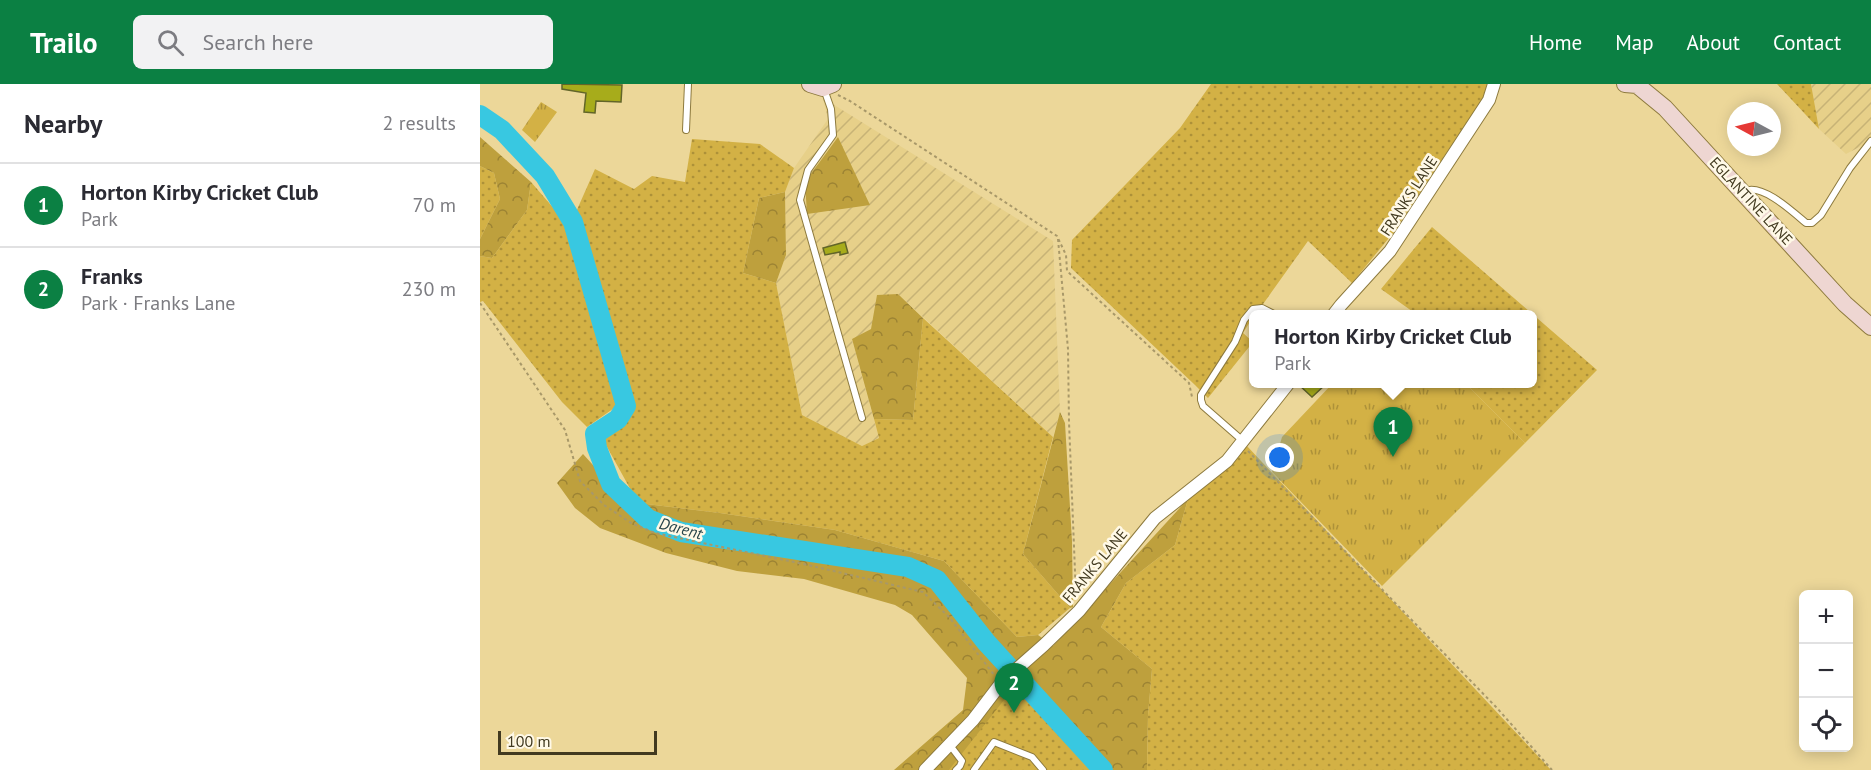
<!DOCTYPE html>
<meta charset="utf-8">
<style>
:root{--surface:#fff;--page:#f2f2f3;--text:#2b2b33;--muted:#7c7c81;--line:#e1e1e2;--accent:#0b8043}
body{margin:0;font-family:"PT Sans",sans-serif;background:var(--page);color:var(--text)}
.controls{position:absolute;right:18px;bottom:18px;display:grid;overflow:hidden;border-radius:9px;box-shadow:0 3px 15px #0003}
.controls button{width:54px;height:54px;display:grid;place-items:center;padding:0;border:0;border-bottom:2px solid var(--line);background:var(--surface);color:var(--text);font:30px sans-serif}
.compass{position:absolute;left:1247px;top:18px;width:54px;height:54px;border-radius:50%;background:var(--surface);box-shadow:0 3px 15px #0003;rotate:277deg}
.scale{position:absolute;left:18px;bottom:15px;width:159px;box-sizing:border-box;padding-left:6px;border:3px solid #423a20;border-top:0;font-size:16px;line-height:21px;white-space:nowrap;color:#423a20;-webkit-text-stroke:4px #fff9e7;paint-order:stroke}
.you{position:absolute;left:800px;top:374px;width:21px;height:21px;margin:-15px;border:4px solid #fff;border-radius:50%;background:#1a73e8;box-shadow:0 0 0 9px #1a73e833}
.badge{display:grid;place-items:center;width:39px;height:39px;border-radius:50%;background:var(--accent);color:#fff;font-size:20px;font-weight:700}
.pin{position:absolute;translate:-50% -50px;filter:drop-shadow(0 2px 3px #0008)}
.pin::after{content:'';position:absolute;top:32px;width:21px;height:18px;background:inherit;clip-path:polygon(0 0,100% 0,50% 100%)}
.popup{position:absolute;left:769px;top:226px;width:288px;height:78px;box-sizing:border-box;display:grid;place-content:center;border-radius:9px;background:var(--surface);filter:drop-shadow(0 2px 4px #0005);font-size:20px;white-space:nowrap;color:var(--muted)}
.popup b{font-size:22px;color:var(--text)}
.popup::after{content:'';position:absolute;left:50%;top:100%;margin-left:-12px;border:12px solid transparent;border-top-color:var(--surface)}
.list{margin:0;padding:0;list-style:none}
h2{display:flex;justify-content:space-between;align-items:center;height:78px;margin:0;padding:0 24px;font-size:26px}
h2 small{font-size:20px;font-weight:400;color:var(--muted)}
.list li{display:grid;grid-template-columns:39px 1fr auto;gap:18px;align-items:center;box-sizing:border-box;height:84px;padding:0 24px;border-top:2px solid var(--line)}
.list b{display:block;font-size:22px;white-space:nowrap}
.list p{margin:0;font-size:20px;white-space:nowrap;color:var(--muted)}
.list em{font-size:20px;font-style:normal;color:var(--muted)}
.icon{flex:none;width:33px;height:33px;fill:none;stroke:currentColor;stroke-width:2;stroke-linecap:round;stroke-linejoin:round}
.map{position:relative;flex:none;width:1391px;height:686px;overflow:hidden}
header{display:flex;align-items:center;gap:36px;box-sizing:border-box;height:84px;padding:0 30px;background:var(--accent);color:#fff}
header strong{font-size:28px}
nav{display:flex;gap:33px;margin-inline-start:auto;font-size:21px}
.search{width:420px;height:54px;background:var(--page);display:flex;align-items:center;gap:15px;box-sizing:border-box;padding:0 21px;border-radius:9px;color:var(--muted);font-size:22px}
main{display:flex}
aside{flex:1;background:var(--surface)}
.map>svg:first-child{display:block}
</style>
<header>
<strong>Trailo</strong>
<div class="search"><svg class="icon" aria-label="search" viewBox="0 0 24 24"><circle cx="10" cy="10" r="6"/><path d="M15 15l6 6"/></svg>Search here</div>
<nav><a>Home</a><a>Map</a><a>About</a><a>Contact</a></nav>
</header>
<main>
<aside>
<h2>Nearby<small>2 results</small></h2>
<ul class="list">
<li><span class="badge">1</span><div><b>Horton Kirby Cricket Club</b><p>Park</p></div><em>70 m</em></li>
<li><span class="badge">2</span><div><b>Franks</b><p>Park · Franks Lane</p></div><em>230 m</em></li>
</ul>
</aside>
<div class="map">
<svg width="1391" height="686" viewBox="0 0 1391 686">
<defs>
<pattern id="industrial-furrows" width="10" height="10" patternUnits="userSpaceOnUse" patternTransform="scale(1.5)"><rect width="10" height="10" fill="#e7d089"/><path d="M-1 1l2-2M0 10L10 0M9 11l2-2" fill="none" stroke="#c7b376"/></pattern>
<pattern id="grass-dots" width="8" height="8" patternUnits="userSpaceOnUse" patternTransform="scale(1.5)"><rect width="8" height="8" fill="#d3b145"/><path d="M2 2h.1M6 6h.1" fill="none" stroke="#ad9139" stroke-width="1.8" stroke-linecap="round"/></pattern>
<pattern id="forest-crowns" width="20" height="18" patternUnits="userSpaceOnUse" patternTransform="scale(1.5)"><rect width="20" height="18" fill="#bea03d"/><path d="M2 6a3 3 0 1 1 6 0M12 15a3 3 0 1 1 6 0" fill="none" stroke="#9c8333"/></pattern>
<pattern id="park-tufts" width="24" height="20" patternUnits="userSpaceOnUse" patternTransform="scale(1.5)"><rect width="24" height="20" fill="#d3b145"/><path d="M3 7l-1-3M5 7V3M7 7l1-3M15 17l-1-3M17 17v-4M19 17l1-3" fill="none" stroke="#ad9139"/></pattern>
</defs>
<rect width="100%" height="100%" fill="#ecd799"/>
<!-- industrial -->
<path fill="url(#industrial-furrows)" d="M1331 0H1391V57L1366 70 1339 45Z
M343 14 573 157 580 328 573 353 418 210 391 245 372 256 399 354 382 362 322 331 296 199 306 171 305 108 314 84 348 35Z"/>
<!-- grass -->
<path fill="url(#grass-dots)" d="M731 0H1007L1005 11 913 149 872 199 828 157 776 230H774L773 233 763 249 773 258 728 314 715 301 591 184 592 156 700 44Z
M1297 0H1331L1339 45Z
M212 55 280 60 314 84 305 108 279 114 263 189 296 199 322 331 382 362 399 354 394 335 433 336 443 234 573 353 543 470 590 524 558 551 537 553 464 477 355 446 240 429 158 419 121 352 155 322 96 128 115 85 154 105 172 92 205 98Z
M0 82 14 89 20 115 0 155V166Z
M51 98 82 134 140 320 107 343 82 318 3 217 0 218V172L12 174 47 126Z
M952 143 1117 286 1045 359 986 300H1052V230H936L901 205Z
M767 362 1071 686H667L668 631 672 585 621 543 646 499 695 461 708 415Z
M535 602 583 655 615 686H455Z"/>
<!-- forest -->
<path fill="url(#forest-crowns)" d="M0 53 51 98 47 126 12 174 0 172V155L20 115 14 89 0 82Z
M358 53 390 121 327 130 325 98Z
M305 108 306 171 296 199 263 189 279 114Z
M418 210 443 234 433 336 394 335 372 255 391 245 397 211Z
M580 328 585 339 592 457 593 523 590 524 543 470Z
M103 370 132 402 158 419 240 429 355 446 464 477 537 553 558 551 573 562 708 415 695 461 646 499 621 543 672 585 668 631 667 686H617L535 602 469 686H414L483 626 487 594 432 531 415 521 324 495 257 487 186 469 120 444 95 424 77 399Z"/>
<!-- park -->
<path fill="url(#park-tufts)" d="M61 18 77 28 55 58 42 46Z
M852 300H986L1045 359 902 502 792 388 802 353Z"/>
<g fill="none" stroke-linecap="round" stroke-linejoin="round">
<!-- river -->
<path stroke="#38c8e1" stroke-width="20" d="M0 31 22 46 65 92 93 138 146 322 138 335 115 350 117 364 131 400 168 435 201 448 428 483 457 496 506 558 623 686"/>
</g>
<!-- building -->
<path fill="#a7ac1b" stroke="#626529" stroke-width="1.5" d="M82 0 142 1 141 18 116 17 115 29 104 28 106 9 82 5Z
M365 158 368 169 360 171V168L345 171 343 164Z
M818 300H846L832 313Z"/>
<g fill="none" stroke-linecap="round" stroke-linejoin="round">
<defs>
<path id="lane" d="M344 5 351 25 353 51 328 86 320 116 382 334
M206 46 208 0
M1265 107C1282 99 1313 128 1326 139H1332L1341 131 1370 84 1391 57
M763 357 723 322 721 316V311L755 258 764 236 773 225 782 224 794 230
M469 660 482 677 480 682 476 686
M494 686 514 658 552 673 563 686"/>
<path id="street" d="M854 230 861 221 910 167 1009 16 1014 0
M445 686 493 636 522 598 564 561 599 527 675 434 747 377 808 300"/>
<path id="secondary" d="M330 0 343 4 353 0
M1145 0 1157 1 1185 24 1365 220 1391 243"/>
</defs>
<!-- lane casing -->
<use href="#lane" stroke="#8d7a3e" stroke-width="8"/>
<!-- street casing -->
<use href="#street" stroke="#8d7a3e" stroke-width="14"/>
<!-- secondary casing -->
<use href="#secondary" stroke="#8d7a3e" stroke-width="18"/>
<!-- path -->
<path stroke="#a89869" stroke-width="2" stroke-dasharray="3 3" stroke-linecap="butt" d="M358 11 370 17 577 152 586 171 587 187 709 299 712 313
M578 155 588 265 589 338 596 512
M0 219 85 346 100 397 124 421 151 439 175 449 328 481 443 508 469 533 515 592
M768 367 1017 624 1072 686"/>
<!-- lane -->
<use href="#lane" stroke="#fff" stroke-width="6"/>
<!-- street -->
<use href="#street" stroke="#fff" stroke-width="12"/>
<!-- secondary -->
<use href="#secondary" stroke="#eed6d2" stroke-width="16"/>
</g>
<g text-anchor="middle" stroke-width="5" stroke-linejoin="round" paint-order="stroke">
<!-- street labels -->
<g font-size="15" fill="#423a20" stroke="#fff9e7">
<text transform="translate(929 112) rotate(-57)" y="5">FRANKS LANE</text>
<text transform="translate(1271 117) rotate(47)" y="5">EGLANTINE LANE</text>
<text transform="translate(615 482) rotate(-50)" y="5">FRANKS LANE</text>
</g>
<!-- water labels -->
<g font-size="16" font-style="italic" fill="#264349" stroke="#fff9e7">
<text transform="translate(201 444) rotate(15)" y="6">Darent</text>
</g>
</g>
</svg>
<div class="controls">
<button>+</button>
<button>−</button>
<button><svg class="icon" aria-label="locate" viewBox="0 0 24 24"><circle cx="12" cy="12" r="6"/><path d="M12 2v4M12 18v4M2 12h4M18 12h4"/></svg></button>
</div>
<svg class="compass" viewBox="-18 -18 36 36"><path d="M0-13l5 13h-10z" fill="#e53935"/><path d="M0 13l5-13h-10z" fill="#7c7c81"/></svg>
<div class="scale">100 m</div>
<div class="you"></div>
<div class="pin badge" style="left:913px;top:373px">1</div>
<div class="popup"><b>Horton Kirby Cricket Club</b>Park</div>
<div class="pin badge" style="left:534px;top:629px">2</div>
</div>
</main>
